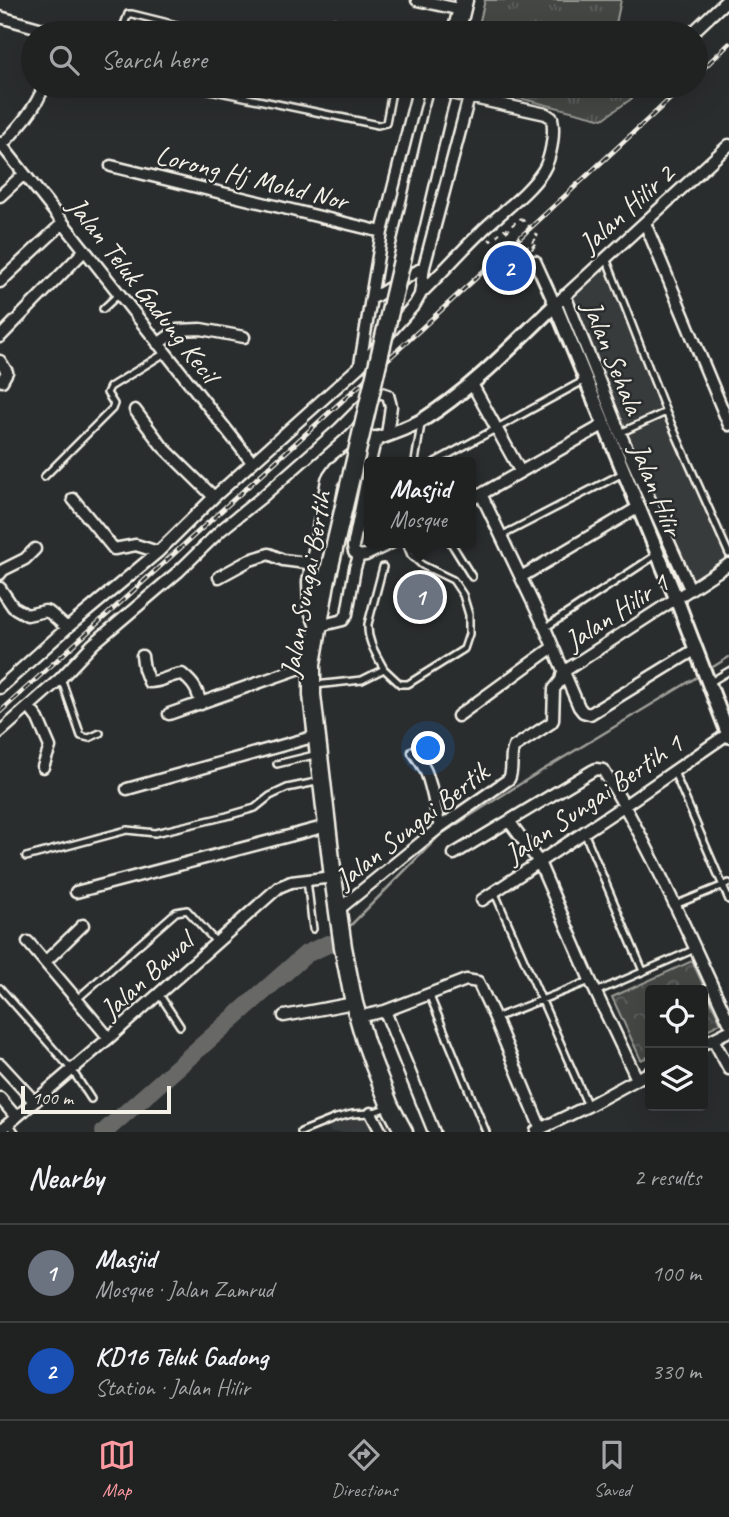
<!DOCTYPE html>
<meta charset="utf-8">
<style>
:root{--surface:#202222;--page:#2d2f2f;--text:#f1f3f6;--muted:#a2a4a5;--line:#3d3f40;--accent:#ff9aa2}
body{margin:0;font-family:Caveat,sans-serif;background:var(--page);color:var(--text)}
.controls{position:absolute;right:21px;bottom:21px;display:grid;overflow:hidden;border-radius:7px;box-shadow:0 7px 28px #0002}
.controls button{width:63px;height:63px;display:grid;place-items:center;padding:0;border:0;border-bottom:2px solid var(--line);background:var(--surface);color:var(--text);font:35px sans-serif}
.scale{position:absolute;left:21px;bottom:18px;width:150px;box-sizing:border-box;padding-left:7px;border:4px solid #f4f1e8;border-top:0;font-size:19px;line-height:24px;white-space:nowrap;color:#f4f1e8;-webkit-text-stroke:5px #2a2d2e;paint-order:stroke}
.you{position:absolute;left:429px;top:749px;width:24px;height:24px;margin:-18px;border:5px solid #fff;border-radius:50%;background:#1a73e8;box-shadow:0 0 0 10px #1a73e833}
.badge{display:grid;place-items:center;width:46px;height:46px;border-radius:50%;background:var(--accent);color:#fff;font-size:23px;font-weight:700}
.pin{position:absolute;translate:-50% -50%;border:4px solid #fff;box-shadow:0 2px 7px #0006}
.popup{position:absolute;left:364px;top:457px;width:112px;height:91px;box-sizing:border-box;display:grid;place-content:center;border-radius:7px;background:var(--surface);filter:drop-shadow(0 2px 5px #0005);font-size:23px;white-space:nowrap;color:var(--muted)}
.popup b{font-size:26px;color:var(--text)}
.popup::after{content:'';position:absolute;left:50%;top:100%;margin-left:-14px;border:14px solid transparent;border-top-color:var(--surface)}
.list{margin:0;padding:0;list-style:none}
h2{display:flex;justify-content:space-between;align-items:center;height:91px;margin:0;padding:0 28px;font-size:30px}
h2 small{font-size:23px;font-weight:400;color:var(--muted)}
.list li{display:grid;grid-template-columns:46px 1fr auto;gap:21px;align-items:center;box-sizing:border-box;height:98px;padding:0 28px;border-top:2px solid var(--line)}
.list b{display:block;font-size:26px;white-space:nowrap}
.list p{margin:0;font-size:23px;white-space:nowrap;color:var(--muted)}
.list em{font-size:23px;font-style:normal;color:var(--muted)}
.icon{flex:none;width:38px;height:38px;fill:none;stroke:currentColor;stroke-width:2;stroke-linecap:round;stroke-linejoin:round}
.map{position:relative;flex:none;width:729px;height:1132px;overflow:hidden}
.search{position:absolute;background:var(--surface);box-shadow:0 7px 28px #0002;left:21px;right:21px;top:21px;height:77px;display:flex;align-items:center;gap:18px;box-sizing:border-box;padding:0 24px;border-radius:38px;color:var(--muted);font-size:26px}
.sheet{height:287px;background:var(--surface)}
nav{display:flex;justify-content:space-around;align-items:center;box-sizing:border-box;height:98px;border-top:2px solid var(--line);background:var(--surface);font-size:19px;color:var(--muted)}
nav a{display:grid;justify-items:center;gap:4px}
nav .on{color:var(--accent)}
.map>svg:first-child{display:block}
</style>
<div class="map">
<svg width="729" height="1132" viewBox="0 0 729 1132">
<defs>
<pattern id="grass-tufts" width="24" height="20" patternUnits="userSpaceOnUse" patternTransform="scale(1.75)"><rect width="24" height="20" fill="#444645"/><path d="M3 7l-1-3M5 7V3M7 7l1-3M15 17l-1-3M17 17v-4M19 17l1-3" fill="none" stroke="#606160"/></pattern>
<pattern id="park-crowns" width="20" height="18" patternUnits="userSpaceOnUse" patternTransform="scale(1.75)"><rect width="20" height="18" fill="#444645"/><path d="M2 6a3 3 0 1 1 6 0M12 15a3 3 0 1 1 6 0" fill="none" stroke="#606160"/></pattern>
</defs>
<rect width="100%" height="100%" fill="#2a2d2e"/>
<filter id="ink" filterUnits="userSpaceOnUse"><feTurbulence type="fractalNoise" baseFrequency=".0143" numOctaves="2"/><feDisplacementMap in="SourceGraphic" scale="14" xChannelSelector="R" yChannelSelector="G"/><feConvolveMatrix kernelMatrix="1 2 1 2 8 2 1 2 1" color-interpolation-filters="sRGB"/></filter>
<g filter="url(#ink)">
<!-- built -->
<path fill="#373a3a" d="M606 263 667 420 728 559 692 584 621 427 570 296Z
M378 1115 388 1132H330L328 1127 354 1116Z"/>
<!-- grass -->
<path fill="url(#grass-tufts)" stroke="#9c9c96" stroke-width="2" d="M485 0H621L614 33H477Z
M471 86H612L634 97 603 119Z"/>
<!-- park -->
<path fill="url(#park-crowns)" stroke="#9c9c96" stroke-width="2" d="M692 961 721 1023 703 1032V990H650V1056L641 1060 612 997Z"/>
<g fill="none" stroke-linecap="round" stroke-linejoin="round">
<!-- stream -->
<path stroke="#9f9f9a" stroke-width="2.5" d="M708 670 729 657
M350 926 440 835 528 779 702 674"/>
<!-- river -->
<path stroke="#676866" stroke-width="18" d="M104 1132 306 954 328 944"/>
<defs>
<path id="service" d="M291 29H313L331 22 353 26 370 33
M121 33 128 14H132L209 33
M191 86 378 125 386 123 393 86
M606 258 666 412 729 554
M103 309 120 293
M620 433 666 412
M415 462 421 424
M435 462 585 380
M44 477 112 409 114 404 107 393 110 387 165 353
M501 536 623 473
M451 543 472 577
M383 567 368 624C367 641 376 654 384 669
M545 628 656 555
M61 678 81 736 89 738 100 733
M709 683 729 671
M315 685 362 680 384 669 400 684H408L464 649 469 634V615L463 595 453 580 422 565 411 555 406 543
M277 764 318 754
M674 772 729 900
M584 832 643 971
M26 857 127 830 155 833 227 816 255 808 270 796 287 788 321 781
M307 880 313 929
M494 891 588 1106
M675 905 729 883
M0 988 72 1070 91 1099
M596 992 695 949
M159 994 180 1026
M429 994 486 1132
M76 1000 176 912 187 910 216 942
M495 1018 590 981
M9 1123 15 1132
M301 1132 336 1118 352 1114 371 1113 388 1107"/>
<path id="minor" d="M417 0 462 10
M0 17 57 33
M635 29 654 33
M692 33 727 0
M635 86H636
M0 143 252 462
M0 147C18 128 35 110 44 86
M111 166 382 232
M0 196 24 174
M645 223 729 425
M535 261 555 305 729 145
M0 282 63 223
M565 295 620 433 690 589
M371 299 424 267
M0 337 85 250
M158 344 177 330 201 329 244 337
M0 361 7 372 2 381
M360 364 382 232 419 86 546 114 552 118C555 134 551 158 543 171 527 195 501 212 481 232 460 252 441 274 420 294
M472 384 520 471
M135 410 162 446 214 497
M370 462 375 441
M369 468 353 547 354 552 359 556 366 555 391 543
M481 494 545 628 579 707 583 712 590 714 696 649
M73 499 114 549 136 545 158 552
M471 500 605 424
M0 574 3 570 25 559 35 549
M219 577 250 560 269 554 283 560 314 564
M521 577 639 507
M0 588 13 607 27 615 45 611 50 613 67 628
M319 626 343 620 347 614 355 568 359 556
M142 656 144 669 149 682C163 682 169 675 182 674 194 684 197 689 201 704
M563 672 729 564
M0 688 67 628 158 552 214 497 360 366 415 304 420 295 424 267 469 97
M29 707 38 719 50 747 43 767
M169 714 312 664
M458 716 553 647
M0 732 61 678 93 644 179 571 221 530 262 497 339 429 375 393H382L388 395 391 406 387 435
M414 752C418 758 423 765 426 772 433 789 435 809 440 827
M127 789 316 736
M509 821 539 862 590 980 637 1079
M454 854 592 771 596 769 603 770C653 850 689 937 729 1022
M76 892 327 826
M482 900 625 805 729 733
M338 910 440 827 509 779C514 769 509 757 514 747L551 723 553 720 554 689 561 680 563 672
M28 942 109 1038
M45 962 83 925
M385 1011 434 1132
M284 1016 354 1003
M358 1017 385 1011 466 980 478 982 495 1018 541 1129
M713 1039 729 1069
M703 1044 729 1031
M0 1064 34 1101
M0 1098 16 1117
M371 1113 381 1132
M0 1131 109 1038 279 887 291 882 333 877
M536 1131 588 1106 650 1072"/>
<path id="tertiary" d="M375 440C391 433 410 428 424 419 473 388 513 345 555 305L676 598 729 736"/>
<path id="primary" d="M456 33 464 0
M437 112 444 86
M326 583 312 664V695L333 877 343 947 354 1003 365 1041 373 1063 390 1106 404 1132
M318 624 312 608 311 582 330 480 337 470 375 440"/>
</defs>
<!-- service casing -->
<use href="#service" stroke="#f4f1e8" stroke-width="10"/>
<!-- minor casing -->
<use href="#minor" stroke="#f4f1e8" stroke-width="15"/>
<!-- tertiary casing -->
<use href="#tertiary" stroke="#f4f1e8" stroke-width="18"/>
<!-- primary casing -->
<use href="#primary" stroke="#f4f1e8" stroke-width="21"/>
<!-- path -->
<path stroke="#f4f1e8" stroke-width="2" stroke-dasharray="5 5" stroke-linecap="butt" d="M506 232 512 227
M489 239 491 241 504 229 506 230 521 218
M524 253 509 268 503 262 519 247 522 251 537 238
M524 253 536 243 537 244 526 255 527 256
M509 268 511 270 521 260 523 261"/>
<!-- service -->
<use href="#service" stroke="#2a2d2e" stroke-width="5"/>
<!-- minor -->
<use href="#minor" stroke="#2a2d2e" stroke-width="10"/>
<!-- tertiary -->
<use href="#tertiary" stroke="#2a2d2e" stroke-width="12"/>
<!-- primary -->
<use href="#primary" stroke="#2a2d2e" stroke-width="16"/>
<defs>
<path id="rail" d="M696 75 729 44
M0 712 398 350 684 86"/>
</defs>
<!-- rail casing -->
<use href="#rail" stroke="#f4f1e8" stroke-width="5"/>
<!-- rail -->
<use href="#rail" stroke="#2a2d2e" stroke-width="2.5" stroke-dasharray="8" stroke-linecap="butt"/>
<defs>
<path id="primary-bridge" d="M326 583 437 112"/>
</defs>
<!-- primary-bridge casing -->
<use href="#primary-bridge" stroke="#f4f1e8" stroke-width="21" stroke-linecap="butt"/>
<!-- path-bridge -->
<path stroke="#f4f1e8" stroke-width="2" stroke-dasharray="5 5" stroke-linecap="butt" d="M521 218 539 237"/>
<!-- primary-bridge -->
<use href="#primary-bridge" stroke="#2a2d2e" stroke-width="16"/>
</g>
</g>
<g text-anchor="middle" stroke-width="5" stroke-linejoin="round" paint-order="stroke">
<!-- street labels -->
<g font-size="28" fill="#f4f1e8" stroke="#2a2d2e">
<text transform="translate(252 177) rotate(14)" y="10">Lorong Hj Mohd Nor</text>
<text transform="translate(626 208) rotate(-42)" y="10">Jalan Hilir 2</text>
<text transform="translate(144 289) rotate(52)" y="10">Jalan Teluk Gadung Kecil</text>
<text transform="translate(614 357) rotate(68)" y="10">Jalan Sehala</text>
<text transform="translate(657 489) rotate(68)" y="10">Jalan Hilir</text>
<text transform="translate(305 584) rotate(-80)" y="10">Jalan Sungai Bertih</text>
<text transform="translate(616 611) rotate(-33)" y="10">Jalan Hilir 1</text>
<text transform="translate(593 798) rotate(-34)" y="10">Jalan Sungai Bertih 1</text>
<text transform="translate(411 825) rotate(-38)" y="10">Jalan Sungai Bertik</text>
<text transform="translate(146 975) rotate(-42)" y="10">Jalan Bawal</text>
</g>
</g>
</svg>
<div class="controls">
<button><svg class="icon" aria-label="locate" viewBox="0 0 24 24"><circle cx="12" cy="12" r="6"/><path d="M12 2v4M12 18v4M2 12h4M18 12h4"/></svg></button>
<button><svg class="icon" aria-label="layers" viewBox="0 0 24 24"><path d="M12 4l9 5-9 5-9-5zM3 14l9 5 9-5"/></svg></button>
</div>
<div class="scale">100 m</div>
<div class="you"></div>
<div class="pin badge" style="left:420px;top:597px;background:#6b7280">1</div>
<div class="popup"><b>Masjid</b>Mosque</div>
<div class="pin badge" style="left:509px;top:268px;background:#1a4fb4">2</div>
<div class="search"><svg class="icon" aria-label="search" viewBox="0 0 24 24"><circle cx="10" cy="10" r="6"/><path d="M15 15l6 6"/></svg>Search here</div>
</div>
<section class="sheet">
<h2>Nearby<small>2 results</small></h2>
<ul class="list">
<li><span class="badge" style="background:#6b7280">1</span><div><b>Masjid</b><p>Mosque · Jalan Zamrud</p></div><em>100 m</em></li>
<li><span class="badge" style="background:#1a4fb4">2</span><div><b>KD16 Teluk Gadong</b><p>Station · Jalan Hilir</p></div><em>330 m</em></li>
</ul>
</section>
<nav>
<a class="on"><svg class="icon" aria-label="map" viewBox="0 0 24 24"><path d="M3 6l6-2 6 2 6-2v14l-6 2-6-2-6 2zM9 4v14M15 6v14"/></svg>Map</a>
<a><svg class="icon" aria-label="directions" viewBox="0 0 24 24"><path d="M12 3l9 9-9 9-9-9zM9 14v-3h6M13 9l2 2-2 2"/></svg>Directions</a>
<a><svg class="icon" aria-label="saved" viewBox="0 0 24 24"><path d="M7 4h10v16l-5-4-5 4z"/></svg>Saved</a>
</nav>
